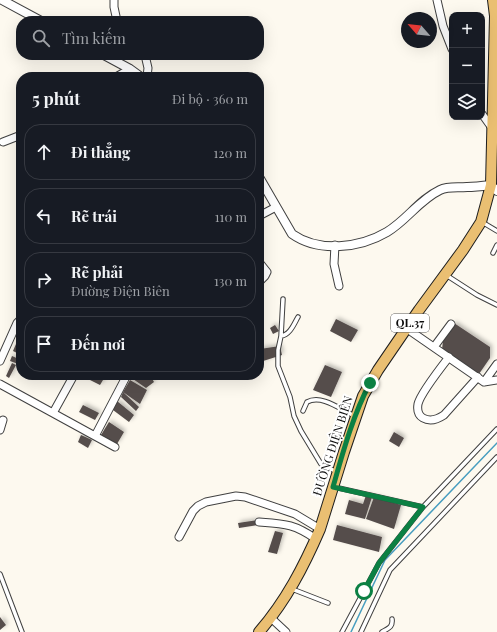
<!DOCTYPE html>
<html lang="vi">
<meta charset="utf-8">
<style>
:root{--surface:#171b24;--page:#242831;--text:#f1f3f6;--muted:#9ea1a6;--line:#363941}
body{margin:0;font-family:"Playfair Display",serif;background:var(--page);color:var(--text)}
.controls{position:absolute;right:12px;top:12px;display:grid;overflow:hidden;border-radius:8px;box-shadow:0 4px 16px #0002}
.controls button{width:36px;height:36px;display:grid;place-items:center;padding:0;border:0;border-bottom:1px solid var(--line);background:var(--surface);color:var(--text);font:20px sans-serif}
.compass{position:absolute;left:401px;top:12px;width:36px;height:36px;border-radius:50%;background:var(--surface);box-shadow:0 4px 16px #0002;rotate:298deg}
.stop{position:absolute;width:12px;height:12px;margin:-9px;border:3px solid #0b8043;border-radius:50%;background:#fff}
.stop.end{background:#0b8043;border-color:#fff;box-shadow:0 1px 4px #0008}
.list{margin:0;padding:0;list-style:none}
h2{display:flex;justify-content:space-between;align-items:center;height:52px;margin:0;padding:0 16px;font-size:17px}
h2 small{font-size:13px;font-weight:400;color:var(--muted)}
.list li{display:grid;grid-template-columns:26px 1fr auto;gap:12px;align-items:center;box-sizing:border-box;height:56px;margin:0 8px 8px;padding:0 8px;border:1px solid var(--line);border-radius:16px}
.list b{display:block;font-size:15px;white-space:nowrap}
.list p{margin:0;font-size:13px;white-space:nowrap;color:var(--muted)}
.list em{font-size:13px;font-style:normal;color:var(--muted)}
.icon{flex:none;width:22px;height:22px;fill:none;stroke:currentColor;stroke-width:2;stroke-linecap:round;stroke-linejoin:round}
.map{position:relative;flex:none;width:497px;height:632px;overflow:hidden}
.search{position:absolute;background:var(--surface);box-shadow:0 4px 16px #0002;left:16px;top:16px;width:248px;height:44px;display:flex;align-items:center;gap:10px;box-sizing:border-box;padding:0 14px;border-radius:16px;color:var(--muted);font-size:15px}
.panel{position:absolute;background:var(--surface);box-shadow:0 4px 16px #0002;left:16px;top:72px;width:248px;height:308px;border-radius:16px}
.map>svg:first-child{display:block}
</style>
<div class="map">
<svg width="497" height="632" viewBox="0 0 497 632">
<defs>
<filter id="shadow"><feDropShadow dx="2" dy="-2" stdDeviation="2" flood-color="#0004"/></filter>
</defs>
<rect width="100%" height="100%" fill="#fdf9ef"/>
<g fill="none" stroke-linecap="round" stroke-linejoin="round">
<!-- stream -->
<path stroke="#479dbf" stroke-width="1.5" d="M351 632 385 560 497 443"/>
</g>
<!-- building -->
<path fill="#554d4b" filter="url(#shadow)" d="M336 319 358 330 351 342 330 331Z
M454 323 490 347V358L479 374 442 350 443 340Z
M275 325 279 331 273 334 270 328Z
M16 344 21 346V355L13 351Z
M280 346 282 355 260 362V349Z
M12 356 21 360V365L10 361Z
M12 363 16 365 9 378 6 376Z
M325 365 342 372 331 397 313 390Z
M82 375H106L100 385 82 376Z
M131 375H150L154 382 146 388 130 377Z
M130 380 147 390 140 404 123 392Z
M123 392 139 407 136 411 121 397Z
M117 401 134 415 129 422 113 410Z
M83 405 99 413 95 420 79 412Z
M109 422 124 432 117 444 101 435Z
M394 432 404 438 399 447 389 441Z
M81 435 92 440 88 448 78 442Z
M366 495 372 497 365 519 345 514 349 500 363 504Z
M374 497 401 505 394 529 366 519Z
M258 520V525L239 528 238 523Z
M337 525 382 537 379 552 333 540Z
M275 531 283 533 277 554 268 552Z
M0 617 6 625 0 630Z"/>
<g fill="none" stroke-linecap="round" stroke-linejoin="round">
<defs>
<path id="service" d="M482 222 497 231
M493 253 497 245
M446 275 477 295 497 305
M283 299 281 336 278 350V366L290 397 294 416 301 431 321 464 337 472
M281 336C290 335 294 324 298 317
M303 411 307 402C322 394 341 410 355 416
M334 487 423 507
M0 574 22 632
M292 589 328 603
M342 632 379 563 423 507 497 429
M361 632 390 570 497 457
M382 632C389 628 393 627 392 619"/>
<path id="minor" d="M114 0V7L117 21
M437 0 443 26 452 49
M145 55 148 68 147 77
M116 77 130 69
M482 114 492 128
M3 142 21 135
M259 216 276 207
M335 245 334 264 339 286
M259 262 267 272 265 276 259 282
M406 328 484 382 497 380
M434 347 451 324
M449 357C442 366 420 395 418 404 417 410 418 415 423 418 430 422 438 419 444 415L478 377
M0 361 17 323 21 319
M484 382 497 364
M0 384 115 447
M53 413 74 375
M0 430 3 420
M95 436 127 375
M259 522C286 524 294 524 316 539
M179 537 193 511 198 506 206 502 236 496 245 497 295 514 320 529
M271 618 286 632"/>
<path id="tertiary" d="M2 0 41 21
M104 55 130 69 141 77
M259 177 292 234C319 253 360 248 387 232 407 220 419 200 440 190 448 186 458 188 467 187 475 187 483 186 491 185L497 191"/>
<path id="primary" d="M259 632C286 601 304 566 320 529L344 452 363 396 378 370 419 310 463 250 481 222 491 185 495 16 493 0"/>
</defs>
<!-- service casing -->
<use href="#service" stroke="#404040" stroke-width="5.5"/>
<!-- minor casing -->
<use href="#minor" stroke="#404040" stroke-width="9"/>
<!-- tertiary casing -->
<use href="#tertiary" stroke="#404040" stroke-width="10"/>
<!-- primary casing -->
<use href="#primary" stroke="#1e1e1e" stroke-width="12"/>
<!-- service -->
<use href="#service" stroke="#fff" stroke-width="3.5"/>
<!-- minor -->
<use href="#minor" stroke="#fff" stroke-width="7"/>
<!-- tertiary -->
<use href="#tertiary" stroke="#fff" stroke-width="8"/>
<!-- primary -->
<use href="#primary" stroke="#eabf72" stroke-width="10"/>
</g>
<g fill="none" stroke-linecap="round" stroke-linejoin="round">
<!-- route -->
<path stroke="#0b8043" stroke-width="5" d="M364 591 379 563 423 507 333 487C343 452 353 415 370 383"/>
</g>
<g text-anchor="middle" stroke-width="4" stroke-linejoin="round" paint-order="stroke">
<!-- shield labels -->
<rect fill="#fff" stroke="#565656" stroke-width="1" x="391" y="314" width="38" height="18" rx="3"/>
<g font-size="11" font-weight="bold" fill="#0d0d0d">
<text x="410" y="327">QL.37</text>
</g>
<!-- street labels -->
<g font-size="12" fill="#0d0d0d" stroke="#fff">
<text transform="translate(333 446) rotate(-72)" y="4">ĐƯỜNG ĐIỆN BIÊN</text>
</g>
</g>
</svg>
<div class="controls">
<button>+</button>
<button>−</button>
<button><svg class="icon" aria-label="layers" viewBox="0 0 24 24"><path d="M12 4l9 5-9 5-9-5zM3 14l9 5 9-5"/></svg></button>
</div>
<svg class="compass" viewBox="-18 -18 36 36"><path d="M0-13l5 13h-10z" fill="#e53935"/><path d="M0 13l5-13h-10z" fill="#9ea1a6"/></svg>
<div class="stop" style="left:364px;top:591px"></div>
<div class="stop end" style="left:370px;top:383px"></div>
<div class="search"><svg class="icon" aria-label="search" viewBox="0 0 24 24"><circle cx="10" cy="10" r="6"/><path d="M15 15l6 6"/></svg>Tìm kiếm</div>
<section class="panel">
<h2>5 phút<small>Đi bộ · 360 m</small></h2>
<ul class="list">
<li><svg class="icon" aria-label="ahead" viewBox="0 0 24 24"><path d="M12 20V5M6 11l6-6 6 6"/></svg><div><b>Đi thẳng</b></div><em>120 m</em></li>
<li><svg class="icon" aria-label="left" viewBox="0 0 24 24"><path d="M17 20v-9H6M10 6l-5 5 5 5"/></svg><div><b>Rẽ trái</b></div><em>110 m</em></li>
<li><svg class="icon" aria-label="right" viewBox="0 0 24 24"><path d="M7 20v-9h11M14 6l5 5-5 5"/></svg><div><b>Rẽ phải</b><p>Đường Điện Biên</p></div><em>130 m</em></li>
<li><svg class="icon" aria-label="arrive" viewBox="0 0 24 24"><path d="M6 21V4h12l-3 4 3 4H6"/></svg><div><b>Đến nơi</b></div></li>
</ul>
</section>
</div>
